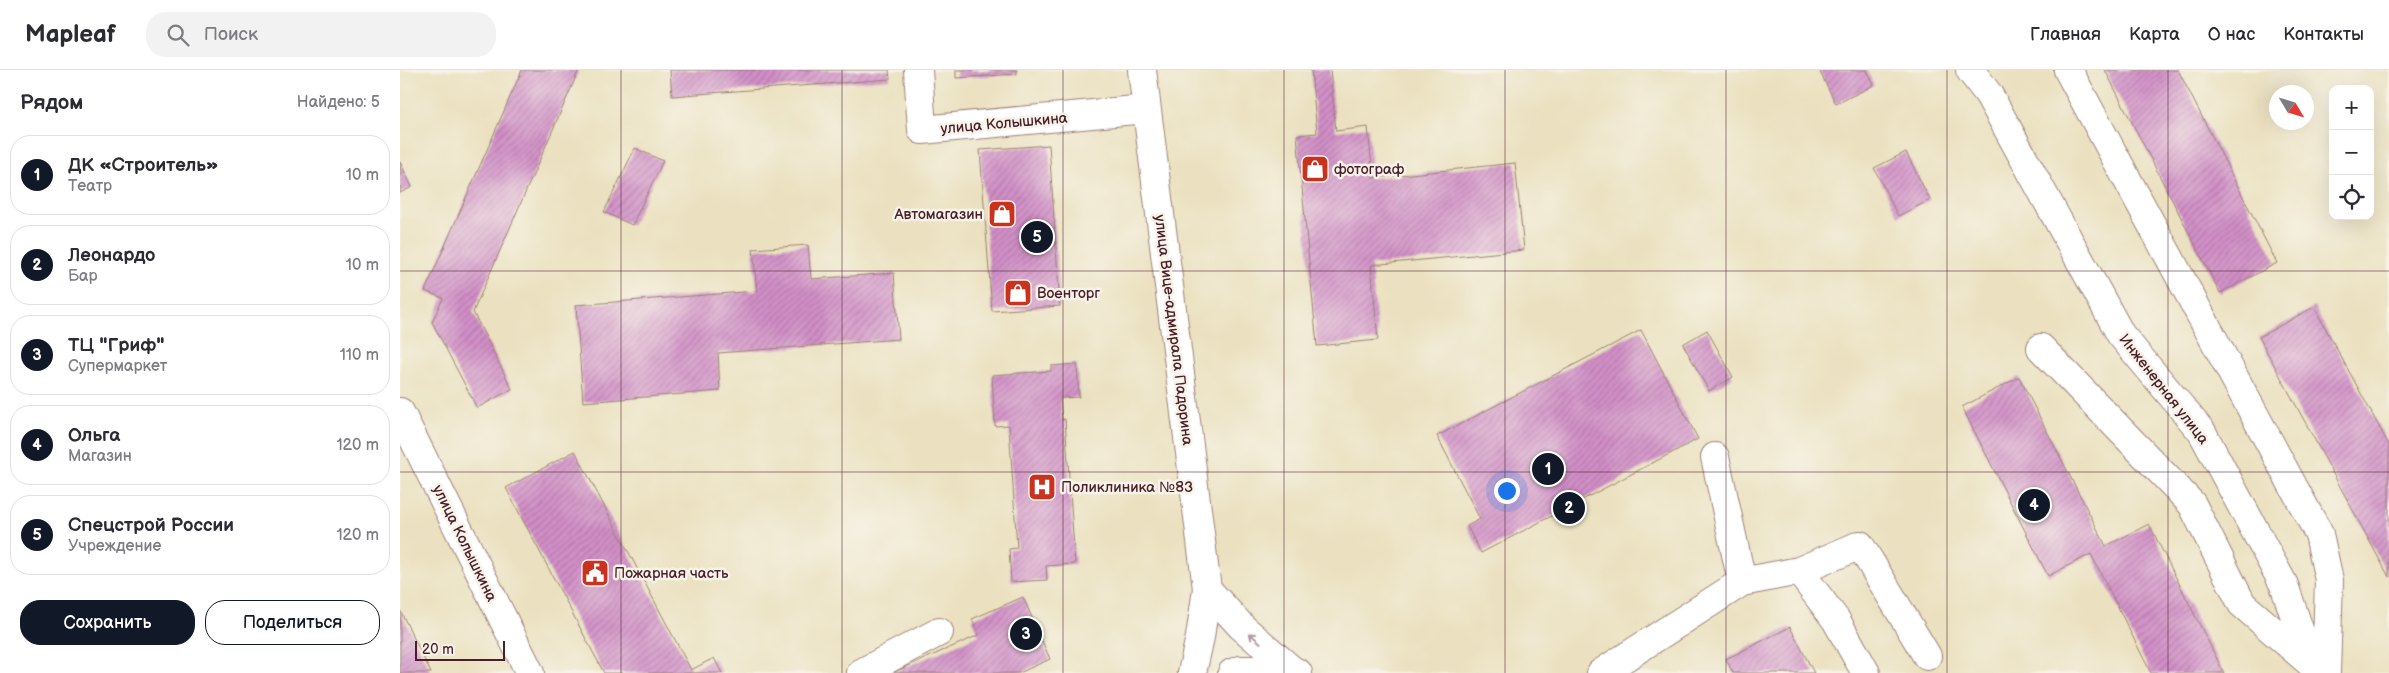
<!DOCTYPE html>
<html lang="ru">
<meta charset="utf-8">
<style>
:root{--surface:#fff;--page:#f2f2f3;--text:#2b2b33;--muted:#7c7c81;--line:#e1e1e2;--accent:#111827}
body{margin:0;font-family:"Balsamiq Sans",sans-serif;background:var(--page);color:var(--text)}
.controls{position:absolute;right:15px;top:15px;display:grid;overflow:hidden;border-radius:10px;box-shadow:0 5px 20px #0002}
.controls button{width:45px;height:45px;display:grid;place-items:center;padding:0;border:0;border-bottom:1px solid var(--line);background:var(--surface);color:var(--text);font:25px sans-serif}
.compass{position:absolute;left:1869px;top:15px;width:45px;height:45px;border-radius:50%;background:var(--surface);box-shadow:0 5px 20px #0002;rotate:128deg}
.scale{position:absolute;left:15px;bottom:12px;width:90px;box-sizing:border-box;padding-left:5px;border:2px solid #4a1f2b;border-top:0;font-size:14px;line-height:18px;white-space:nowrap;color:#4a1f2b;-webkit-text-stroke:4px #f7f3e8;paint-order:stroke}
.you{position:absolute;left:1106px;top:420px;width:18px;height:18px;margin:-12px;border:4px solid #fff;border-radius:50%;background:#1a73e8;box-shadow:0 0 0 8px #1a73e833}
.badge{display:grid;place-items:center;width:32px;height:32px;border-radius:50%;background:var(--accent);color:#fff;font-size:16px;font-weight:700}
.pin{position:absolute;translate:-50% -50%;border:2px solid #fff;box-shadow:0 1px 5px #0006}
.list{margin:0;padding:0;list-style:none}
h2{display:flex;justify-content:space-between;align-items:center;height:65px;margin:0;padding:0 20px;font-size:21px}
h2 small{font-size:16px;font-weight:400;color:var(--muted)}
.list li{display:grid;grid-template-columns:32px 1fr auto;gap:15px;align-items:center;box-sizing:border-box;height:80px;margin:0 10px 10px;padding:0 10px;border:1px solid var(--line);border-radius:20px}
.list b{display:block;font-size:19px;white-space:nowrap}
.list p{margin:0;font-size:16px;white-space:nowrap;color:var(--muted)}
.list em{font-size:16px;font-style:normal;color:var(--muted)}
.actions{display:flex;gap:10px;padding:15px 20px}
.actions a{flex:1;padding:11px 0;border:1px solid var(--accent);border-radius:20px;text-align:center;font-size:18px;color:var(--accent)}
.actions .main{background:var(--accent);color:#fff}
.icon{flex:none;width:28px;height:28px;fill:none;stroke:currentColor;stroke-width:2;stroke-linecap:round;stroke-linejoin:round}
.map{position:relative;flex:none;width:1989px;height:603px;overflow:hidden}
header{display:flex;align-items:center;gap:30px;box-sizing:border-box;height:70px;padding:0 25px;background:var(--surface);border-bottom:1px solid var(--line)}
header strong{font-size:24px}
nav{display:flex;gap:28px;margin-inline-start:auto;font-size:18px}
.search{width:350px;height:45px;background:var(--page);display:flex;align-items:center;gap:12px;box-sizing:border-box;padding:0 18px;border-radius:20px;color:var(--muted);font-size:19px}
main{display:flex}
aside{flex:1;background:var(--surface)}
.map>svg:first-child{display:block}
</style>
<header>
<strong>Mapleaf</strong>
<div class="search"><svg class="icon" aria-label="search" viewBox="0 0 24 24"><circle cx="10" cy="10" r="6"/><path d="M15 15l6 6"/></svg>Поиск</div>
<nav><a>Главная</a><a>Карта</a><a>О нас</a><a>Контакты</a></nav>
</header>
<main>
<aside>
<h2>Рядом<small>Найдено: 5</small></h2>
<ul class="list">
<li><span class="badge">1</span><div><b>ДК «Строитель»</b><p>Театр</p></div><em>10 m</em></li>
<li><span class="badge">2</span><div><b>Леонардо</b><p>Бар</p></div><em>10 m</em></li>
<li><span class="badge">3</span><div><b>ТЦ &quot;Гриф&quot;</b><p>Супермаркет</p></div><em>110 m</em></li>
<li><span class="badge">4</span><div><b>Ольга</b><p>Магазин</p></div><em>120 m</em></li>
<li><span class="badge">5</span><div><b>Спецстрой России</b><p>Учреждение</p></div><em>120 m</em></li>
</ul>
<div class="actions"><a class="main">Сохранить</a><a>Поделиться</a></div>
</aside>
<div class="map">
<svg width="1989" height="603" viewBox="0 0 1989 603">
<defs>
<pattern id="building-hatch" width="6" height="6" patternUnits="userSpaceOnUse" patternTransform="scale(1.25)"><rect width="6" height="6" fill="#d290c8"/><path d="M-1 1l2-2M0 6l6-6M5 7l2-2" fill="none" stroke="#ac75a3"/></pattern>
</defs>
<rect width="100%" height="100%" fill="#f7f3e8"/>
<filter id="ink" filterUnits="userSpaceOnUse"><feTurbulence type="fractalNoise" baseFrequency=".02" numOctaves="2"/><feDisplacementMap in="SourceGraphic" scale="10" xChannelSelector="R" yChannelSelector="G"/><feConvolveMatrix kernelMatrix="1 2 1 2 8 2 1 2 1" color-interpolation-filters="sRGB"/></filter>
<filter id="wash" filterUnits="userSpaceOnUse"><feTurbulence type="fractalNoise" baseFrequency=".0096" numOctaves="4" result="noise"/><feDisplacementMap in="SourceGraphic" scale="20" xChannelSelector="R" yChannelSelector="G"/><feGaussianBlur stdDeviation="1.12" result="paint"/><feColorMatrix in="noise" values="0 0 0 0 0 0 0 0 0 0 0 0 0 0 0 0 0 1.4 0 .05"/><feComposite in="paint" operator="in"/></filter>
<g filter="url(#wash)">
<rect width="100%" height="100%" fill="#ebe1c0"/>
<g id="blocks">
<!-- building -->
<path fill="url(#building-hatch)" d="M122 0H179L73 242 112 319 77 338 32 252 43 228 25 221Z
M270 0H489L490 9 272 26Z
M556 0H617V4L556 8Z
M911 0H930L936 61 968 57 973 108 1115 93 1124 180 971 195 978 270 917 276 897 65 917 63Z
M1423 0H1467L1474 15 1436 34 1420 2Z
M1705 0H1778L1877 193 1820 223Z
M649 75 660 236 592 241 580 80Z
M235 78 263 91 232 155 204 142Z
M1506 82 1530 130 1498 146 1474 98Z
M0 92 12 117 0 123Z
M408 175 411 209 494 203 499 269 318 283 320 321 183 332 176 235 357 221 353 179Z
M1914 237 1989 375V507L1859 267Z
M1241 260 1298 369 1081 483 1067 456 1080 449 1037 366Z
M1307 260 1333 307 1309 321 1283 274Z
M677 294 679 327 660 328 662 350 665 349 675 494 646 496 647 510 611 512 609 479 617 478 609 355 595 356 592 305 651 301V296Z
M1619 307 1706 476 1749 454 1824 603H1751L1691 484 1648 506 1562 337Z
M175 381 291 600 314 588 322 603H204L106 418Z
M623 527 650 589 619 603H492L579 565 572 549Z
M0 540 31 603H0Z
M1390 557 1414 603H1333L1326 589Z"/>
</g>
</g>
<g filter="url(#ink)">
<use href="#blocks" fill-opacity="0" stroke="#9a8076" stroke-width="1"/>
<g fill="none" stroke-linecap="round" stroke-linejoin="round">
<defs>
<path id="minor" d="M518 0 522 60 746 39
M742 0 807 519 800 567 792 603
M1570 0 1589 25 1721 265 1802 362 1884 515 1911 594
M1668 0 1919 464 1929 510 1926 603
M1641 278 1792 434 1842 534 1910 593
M0 342 130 603
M1315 387 1342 512
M1399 501 1460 475 1527 586
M807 519 842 557 892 600
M461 603 539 562
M832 603 840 600H892L898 603
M1201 603 1342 512 1399 501 1436 550 1466 603"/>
</defs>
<!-- minor casing -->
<use href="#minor" stroke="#9a8076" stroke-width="30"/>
<!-- minor -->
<use href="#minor" stroke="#fff" stroke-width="28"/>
</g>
<!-- one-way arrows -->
<defs><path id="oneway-shaft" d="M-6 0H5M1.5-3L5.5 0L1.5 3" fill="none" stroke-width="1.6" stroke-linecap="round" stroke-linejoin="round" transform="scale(1.25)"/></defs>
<use stroke="#ae9aa0" href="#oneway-shaft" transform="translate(855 568) rotate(-139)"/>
</g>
<!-- grid -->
<path fill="none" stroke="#4a1f2b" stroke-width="1" stroke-opacity="0.55" d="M221 0V603M442 0V603M663 0V603M884 0V603M1105 0V603M1326 0V603M1547 0V603M1768 0V603M0 201H1989M0 402H1989"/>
<!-- icons -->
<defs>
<symbol id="shop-square" viewBox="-11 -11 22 22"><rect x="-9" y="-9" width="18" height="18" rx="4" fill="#c8321e" stroke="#f7f3e8"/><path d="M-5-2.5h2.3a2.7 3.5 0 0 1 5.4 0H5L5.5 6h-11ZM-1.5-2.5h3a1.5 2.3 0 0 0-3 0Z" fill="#fff"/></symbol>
<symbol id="hospital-square" viewBox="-11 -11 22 22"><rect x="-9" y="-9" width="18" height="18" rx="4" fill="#c8321e" stroke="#f7f3e8"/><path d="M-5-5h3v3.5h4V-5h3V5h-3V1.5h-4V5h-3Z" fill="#fff"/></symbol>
<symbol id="civic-square" viewBox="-11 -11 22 22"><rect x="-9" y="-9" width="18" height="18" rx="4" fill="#c8321e" stroke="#f7f3e8"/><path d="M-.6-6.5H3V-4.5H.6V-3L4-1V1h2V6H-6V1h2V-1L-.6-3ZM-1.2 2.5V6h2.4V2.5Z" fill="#fff"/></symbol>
</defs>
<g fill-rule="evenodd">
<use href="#shop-square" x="899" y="83" width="32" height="32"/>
<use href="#shop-square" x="586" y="128" width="32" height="32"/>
<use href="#shop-square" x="602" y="207" width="32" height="32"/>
<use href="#hospital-square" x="626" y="401" width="32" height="32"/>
<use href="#civic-square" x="179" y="487" width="32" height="32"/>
</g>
<g text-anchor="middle" stroke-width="5" stroke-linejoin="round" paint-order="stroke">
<!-- street labels -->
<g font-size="15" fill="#4a1f2b" stroke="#f7f3e8">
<text transform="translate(604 53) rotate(-5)" y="5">улица Колышкина</text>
<text transform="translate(774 260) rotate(83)" y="5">улица Вице-адмирала Падорина</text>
<text transform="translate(1764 319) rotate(52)" y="5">Инженерная улица</text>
<text transform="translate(65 473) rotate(64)" y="5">улица Колышкина</text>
</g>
<!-- poi labels -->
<g font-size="15" fill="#4a1f2b" stroke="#f7f3e8" text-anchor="start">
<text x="934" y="104">фотограф</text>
<text x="583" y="149" text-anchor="end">Автомагазин</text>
<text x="637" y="228">Военторг</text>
<text x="661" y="422">Поликлиника №83</text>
<text x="214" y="508">Пожарная часть</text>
</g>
</g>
</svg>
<div class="controls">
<button>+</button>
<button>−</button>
<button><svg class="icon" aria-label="locate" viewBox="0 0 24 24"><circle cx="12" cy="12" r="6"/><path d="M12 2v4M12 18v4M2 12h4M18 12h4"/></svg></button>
</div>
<svg class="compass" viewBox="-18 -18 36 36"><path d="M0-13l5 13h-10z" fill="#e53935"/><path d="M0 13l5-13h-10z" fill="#7c7c81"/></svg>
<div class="scale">20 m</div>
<div class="you"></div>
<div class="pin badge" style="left:1148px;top:399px">1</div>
<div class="pin badge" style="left:1169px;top:438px">2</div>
<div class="pin badge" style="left:626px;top:564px">3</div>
<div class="pin badge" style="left:1634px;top:435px">4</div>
<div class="pin badge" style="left:637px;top:167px">5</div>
</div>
</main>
